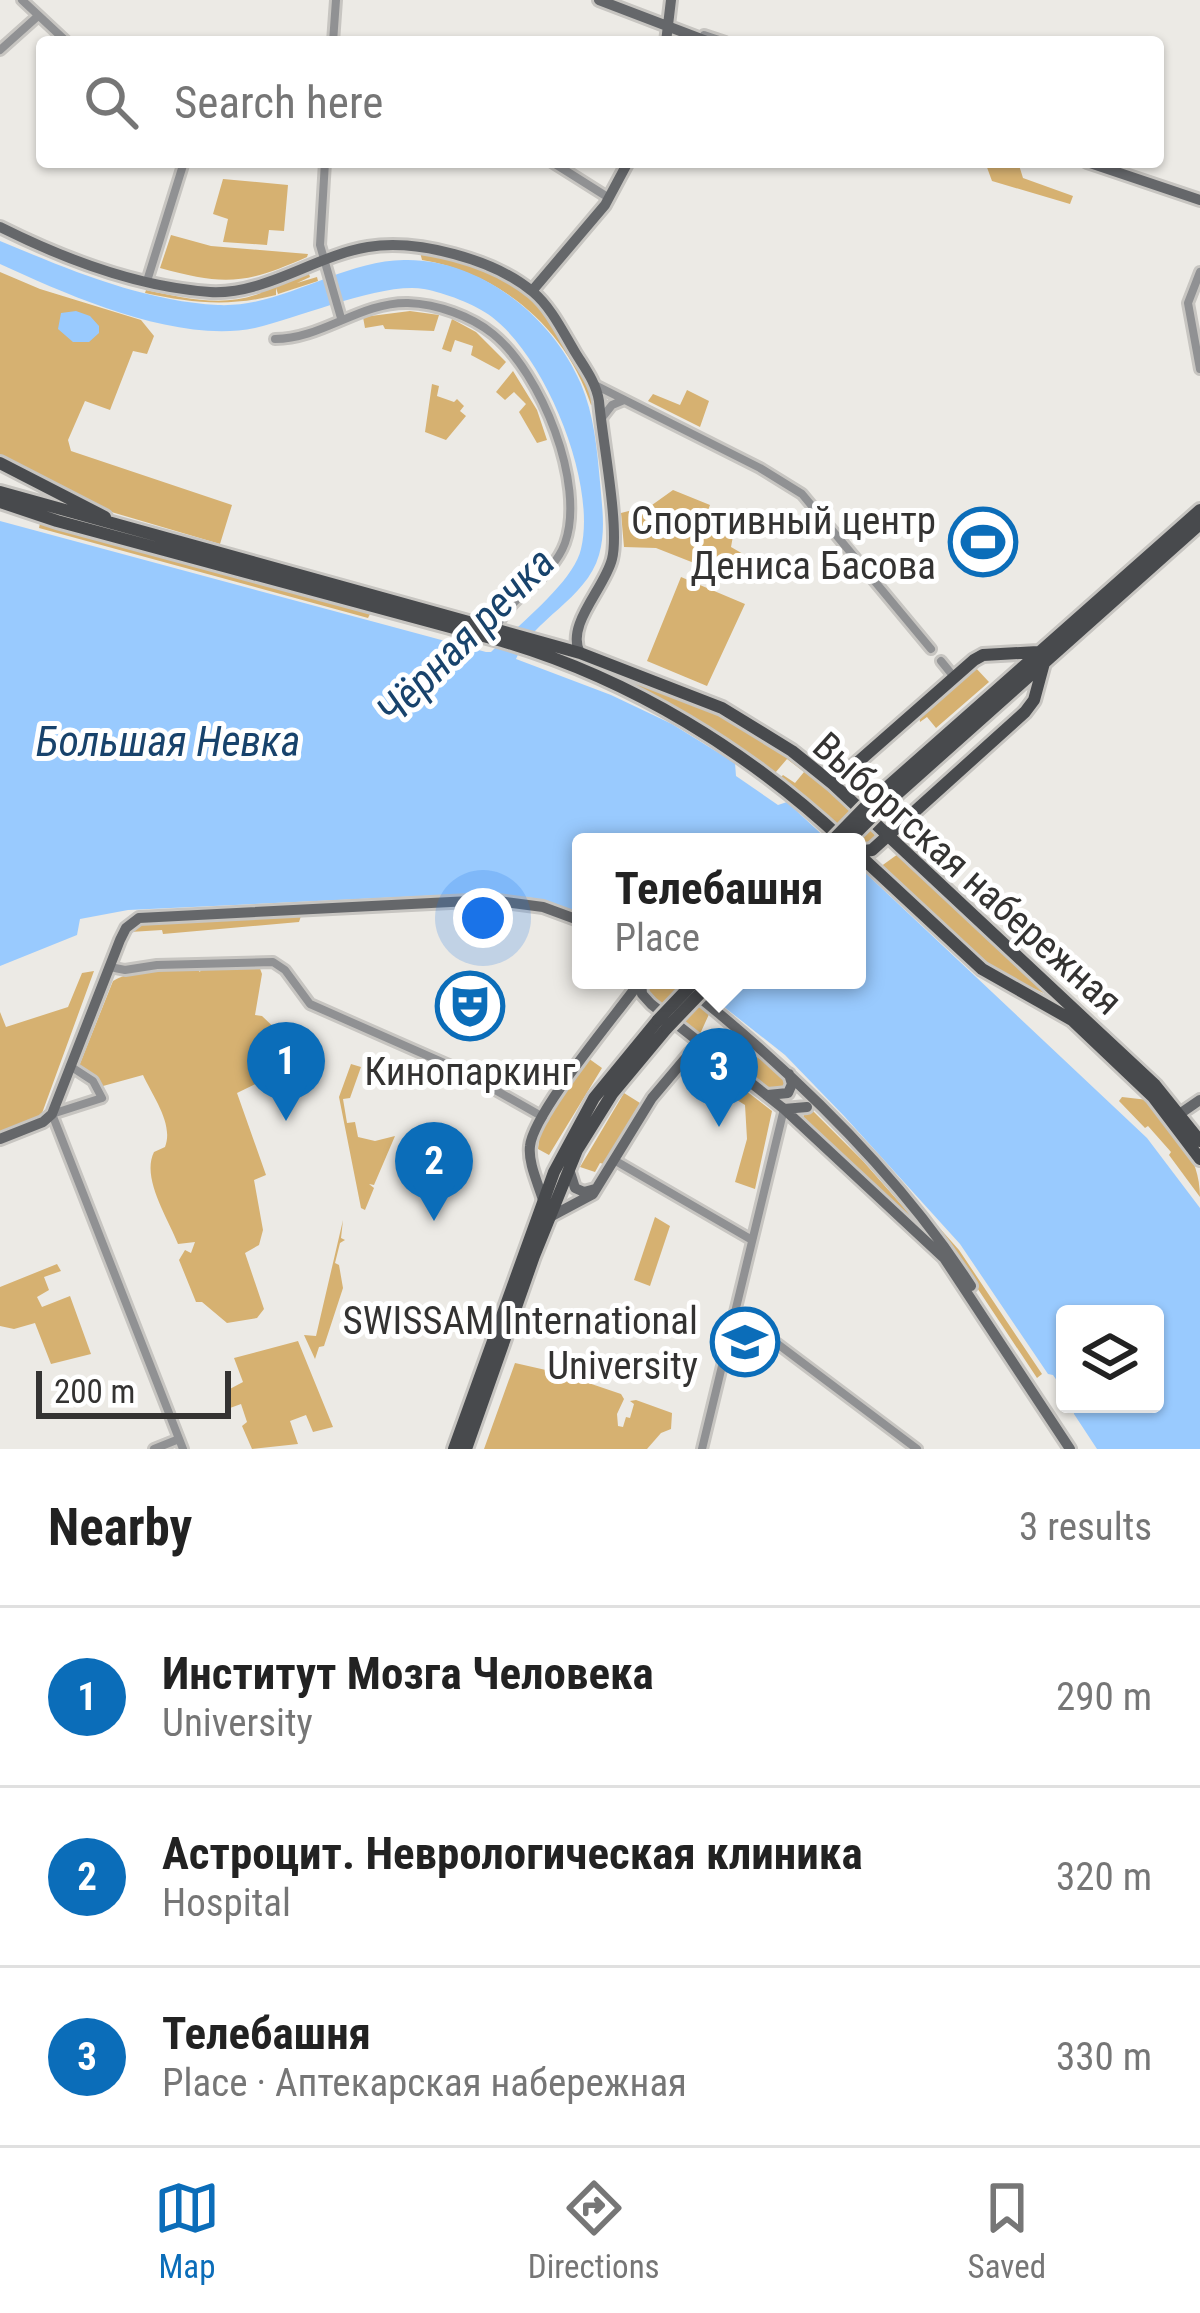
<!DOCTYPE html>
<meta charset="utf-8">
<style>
:root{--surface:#fff;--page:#f6f6f6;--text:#222;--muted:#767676;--line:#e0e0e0;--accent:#0b6db9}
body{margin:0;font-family:"Roboto Condensed",sans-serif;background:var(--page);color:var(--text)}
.controls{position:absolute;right:36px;bottom:36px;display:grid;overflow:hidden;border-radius:12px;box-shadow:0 3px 9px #0004}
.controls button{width:108px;height:108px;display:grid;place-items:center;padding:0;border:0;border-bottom:3px solid var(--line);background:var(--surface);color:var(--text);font:60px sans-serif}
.scale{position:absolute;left:36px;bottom:30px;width:195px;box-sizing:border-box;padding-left:12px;border:6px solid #343332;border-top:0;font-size:33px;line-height:42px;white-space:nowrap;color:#343332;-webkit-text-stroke:9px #fff;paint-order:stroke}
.you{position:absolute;left:483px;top:918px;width:42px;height:42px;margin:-30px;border:9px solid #fff;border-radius:50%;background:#1a73e8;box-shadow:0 0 0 18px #1a73e833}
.badge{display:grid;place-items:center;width:78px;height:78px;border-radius:50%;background:var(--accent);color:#fff;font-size:39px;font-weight:700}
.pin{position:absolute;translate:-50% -99px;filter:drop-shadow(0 3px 6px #0008)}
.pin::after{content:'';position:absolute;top:63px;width:42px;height:36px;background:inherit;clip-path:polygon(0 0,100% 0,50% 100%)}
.popup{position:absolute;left:572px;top:833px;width:294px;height:156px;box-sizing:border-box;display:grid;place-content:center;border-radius:12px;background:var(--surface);filter:drop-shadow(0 3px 9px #0005);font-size:39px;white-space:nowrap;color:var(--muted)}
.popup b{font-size:45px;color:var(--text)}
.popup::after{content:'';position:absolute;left:50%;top:100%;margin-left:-24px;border:24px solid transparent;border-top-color:var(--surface)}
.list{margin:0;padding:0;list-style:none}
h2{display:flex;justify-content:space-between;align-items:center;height:156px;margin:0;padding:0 48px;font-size:51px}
h2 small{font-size:39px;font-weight:400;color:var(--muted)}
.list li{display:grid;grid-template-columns:78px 1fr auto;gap:36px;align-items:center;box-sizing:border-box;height:180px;padding:0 48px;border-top:3px solid var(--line)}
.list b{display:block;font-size:45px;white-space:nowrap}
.list p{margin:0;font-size:39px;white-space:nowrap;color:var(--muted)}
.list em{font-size:39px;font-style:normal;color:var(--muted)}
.icon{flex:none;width:66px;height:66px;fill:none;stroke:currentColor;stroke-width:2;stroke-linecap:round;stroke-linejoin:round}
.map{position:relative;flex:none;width:1200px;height:1449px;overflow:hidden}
.search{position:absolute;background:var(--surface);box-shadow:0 3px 9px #0004;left:36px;right:36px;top:36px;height:132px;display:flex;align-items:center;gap:30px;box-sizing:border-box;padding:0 42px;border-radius:12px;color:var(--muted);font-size:45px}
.sheet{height:696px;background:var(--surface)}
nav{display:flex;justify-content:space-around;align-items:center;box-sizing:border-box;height:168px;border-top:3px solid var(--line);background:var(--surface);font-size:33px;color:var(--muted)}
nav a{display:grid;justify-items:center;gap:6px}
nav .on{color:var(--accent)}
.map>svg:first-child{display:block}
</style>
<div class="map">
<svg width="1200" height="1449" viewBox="0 0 1200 1449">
<rect width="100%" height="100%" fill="#eceae5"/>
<!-- green -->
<path fill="#d6b171" d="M985 162H1018L1023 178 1073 196 1070 204 992 181Z
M223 179 288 185 284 231 269 230 267 245 223 242 228 219 213 214Z
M171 235 211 246 308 254 307 257C246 284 225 286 160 268Z
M419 248 488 270 536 299 587 374 595 403 591 405C566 328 500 273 422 260Z
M308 271 310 277 297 283 317 277 318 281 278 294 276 288V295C230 307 191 303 145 293L146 290C184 298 224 308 261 293L208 298 169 291 209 295Z
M0 272 40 289 141 320 154 336 147 354 133 351 110 410 85 401 68 440 71 451 232 505 220 544 108 511 0 457Z
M410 311 439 315 434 331 385 329 383 325 365 328 363 317Z
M452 319 476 332 506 362 499 370 471 355 473 346 455 340 451 352 442 349Z
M513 371 537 410 547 440 537 443 519 412 526 404 514 392 505 400 496 392Z
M432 384 439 386 437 396 454 402 457 399 464 406 460 411 466 416 446 440 425 432Z
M687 390 709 401 700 427 648 401 653 394 680 405Z
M673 490 710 505 704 521 733 536 731 547 750 558 736 576 722 574 656 548 624 547 621 513 652 505Z
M40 523 370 614 368 618 39 528Z
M681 577 745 604 707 686 647 661Z
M579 658C679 696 760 722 839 799 852 811 869 824 877 839L869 847 862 846 781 777 783 775 795 783 804 772 787 759 775 773 713 732 578 662Z
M974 666 989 682 936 728 927 717 920 722 919 715Z
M898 854 1054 997V998L994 970 880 867Z
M302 913 299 922 163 934 162 930 130 932 144 922Z
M259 966 262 974 255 1015 262 1016 283 1036 260 1042 268 1078 237 1093 266 1175 254 1180 263 1230 259 1245 245 1253 264 1309 257 1318 227 1323 202 1302H196L179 1260 185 1250 191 1253 195 1242 178 1244C168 1218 141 1178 154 1152L165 1147C174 1124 153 1097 143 1075L103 1086 79 1066 113 981C137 967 170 970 197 969L200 972 201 969Z
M94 971 41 1116 0 1132V1012L6 1027 68 1007 82 973Z
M654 980H669L710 1012 700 1034 732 1059 743 1048 785 1075V1089L770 1090 653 1001 648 989Z
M588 1058 602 1068 549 1155 538 1149 540 1130Z
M706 1060 772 1111 755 1189 735 1182 747 1139 745 1105 713 1085 695 1095 684 1076 695 1062Z
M351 1064 361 1067 350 1098 343 1099 347 1123 355 1122 358 1137 375 1141 395 1136 374 1185 369 1184 374 1188 365 1210 361 1208 339 1097Z
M624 1093 640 1103 604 1164 600 1163 595 1172 580 1167Z
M1122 1097 1148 1100C1174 1133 1200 1154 1200 1197L1169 1155 1171 1152 1148 1126 1145 1128 1119 1101Z
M804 1111H813L863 1161 913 1218 909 1220 803 1121Z
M904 1188 959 1250 1042 1374 1037 1378 954 1253Z
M655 1217 670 1226 650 1286 634 1280Z
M343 1220 341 1238 345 1240 340 1243 335 1263 339 1265 343 1288 324 1346 319 1347 315 1359 304 1335 316 1336Z
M57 1264 61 1271 44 1277 49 1290 37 1297 42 1307 70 1296 91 1354 51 1364 35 1323 14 1329 0 1326V1287Z
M298 1341 333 1427 313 1432 306 1415 290 1421 298 1444 252 1449 242 1426 247 1422 241 1404 230 1408 226 1391 243 1382 234 1358Z
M515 1363 559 1373 621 1394 624 1399 617 1414 618 1426 623 1427 626 1417 630 1418 634 1404 630 1401 636 1400 672 1413 671 1429 661 1433 647 1449H484Z"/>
<!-- water -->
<path fill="#99cafe" d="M0 241C70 270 142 301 218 305 282 308 340 261 404 260 479 258 552 316 581 384 594 415 597 448 600 482 602 506 606 531 599 555 586 600 532 619 516 659L611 695 672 724 735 763 736 776 778 805 787 802 830 842H581V914L533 898 484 893 128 910 80 919 77 935 0 966V521L486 652H491C515 628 574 582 581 549 597 483 546 358 492 317 475 304 445 293 424 289 381 282 300 318 255 328 177 344 70 296 0 264Z
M76 311 90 316 99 326V333L89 342H73L58 329 61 313Z
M857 865 1147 1138 1200 1208V1449H1097L1074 1414 1073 1404H1155V1314H1065V1392L1053 1375 1048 1374 960 1244 845 1117 785 1055 690 980H857Z"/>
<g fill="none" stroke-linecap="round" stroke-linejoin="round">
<defs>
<path id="street" d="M22 0 67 42
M704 35 725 42
M333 42 336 0
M0 50 38 16
M325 162 320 245 341 318
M552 162 609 198
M1200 272 1188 303 1200 369
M147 281 184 162
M275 339C322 339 360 302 408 303 437 304 471 316 493 334 541 373 586 484 565 543 552 579 511 594 496 628
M597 386 760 468 802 494 931 649
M601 419 612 405 624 400
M941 661 954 677
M110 967 125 970 157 965 273 962 285 970 310 1004 460 1070 543 1117
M70 1066 93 1081 102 1098 52 1114 183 1449
M614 1160 752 1240
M734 1317 767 1336 917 1449
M154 1449 179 1439
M702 1449 784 1109"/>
<path id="secondary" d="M599 0 709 42
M666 42 671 0
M1087 162 1200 200
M0 227C64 259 138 287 210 292 265 295 314 256 368 247 417 239 494 259 533 292 551 307 563 332 575 352 584 367 596 382 599 401 602 438 620 528 612 559 605 588 565 625 580 653
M532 291 605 205 628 162
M678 980C785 1065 896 1170 971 1286
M641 981 642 994 651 1004 784 1109 944 1258 1070 1449
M768 1095 788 1093 792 1084 789 1074
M784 1109 807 1107
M1181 1113 1200 1100
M0 1139 43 1122 52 1114 120 940 126 928 139 918 490 900 543 907 581 921
M569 1169 575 1188 584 1192 595 1189
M543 1200C538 1183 528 1163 530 1146 533 1113 617 1014 639 983
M548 1218 593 1194 652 1098 690 1053 709 1051"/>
<path id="primary" d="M0 463 105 517
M0 492 580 653 722 708 792 751 833 784 1155 1085 1200 1141
M0 502 57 521 502 641C631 679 748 751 845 842
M833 784 974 660 983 655 1038 652
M868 804 1200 510
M877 812 1200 524
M857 852 872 850 1025 712 1034 700 1044 663
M857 853 982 969 1072 1020 1153 1097 1200 1159
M454 1449 554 1172 594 1098 658 1020
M466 1449 534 1256 577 1150 612 1094 667 1028"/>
</defs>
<!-- street casing -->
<use href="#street" stroke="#c7c5c1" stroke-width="14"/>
<!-- secondary casing -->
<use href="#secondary" stroke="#c7c5c1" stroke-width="16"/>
<!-- primary casing -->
<use href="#primary" stroke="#c7c5c1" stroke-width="18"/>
<!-- street -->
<use href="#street" stroke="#909193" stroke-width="8"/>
<!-- secondary -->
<use href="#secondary" stroke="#65676a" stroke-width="10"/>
<!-- primary -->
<use href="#primary" stroke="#484a4d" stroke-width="12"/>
<defs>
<path id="primary-bridge" d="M831 842 868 804
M847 842 877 812
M658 1020 696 980
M667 1028 713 980"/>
</defs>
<!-- primary-bridge casing -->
<use href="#primary-bridge" stroke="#c7c5c1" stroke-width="18" stroke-linecap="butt"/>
<!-- primary-bridge -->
<use href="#primary-bridge" stroke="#484a4d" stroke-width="12"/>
</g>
<!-- icons -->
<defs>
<symbol id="stadium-ring" viewBox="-11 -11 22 22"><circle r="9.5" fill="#fff" stroke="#0b6db9" stroke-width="1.5"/><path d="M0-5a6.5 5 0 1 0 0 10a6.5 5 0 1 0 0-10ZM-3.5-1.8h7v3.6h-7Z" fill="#0b6db9"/></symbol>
<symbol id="theatre-ring" viewBox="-11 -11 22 22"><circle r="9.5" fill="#fff" stroke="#0b6db9" stroke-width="1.5"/><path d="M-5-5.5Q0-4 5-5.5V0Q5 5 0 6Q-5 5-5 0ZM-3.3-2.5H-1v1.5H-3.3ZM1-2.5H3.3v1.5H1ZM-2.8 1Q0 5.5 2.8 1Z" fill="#0b6db9"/></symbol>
<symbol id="university-ring" viewBox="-11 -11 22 22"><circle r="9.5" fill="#fff" stroke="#0b6db9" stroke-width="1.5"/><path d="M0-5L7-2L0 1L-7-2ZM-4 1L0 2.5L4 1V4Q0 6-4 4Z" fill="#0b6db9"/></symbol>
</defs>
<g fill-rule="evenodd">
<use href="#stadium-ring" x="945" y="504" width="76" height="76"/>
<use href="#theatre-ring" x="432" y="968" width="76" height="76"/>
<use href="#university-ring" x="707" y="1304" width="76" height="76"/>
</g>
<g text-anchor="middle" stroke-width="10" stroke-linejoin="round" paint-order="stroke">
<!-- poi labels -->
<g font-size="39" fill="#343332" stroke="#fff" text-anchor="end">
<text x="936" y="534">Спортивный центр<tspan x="936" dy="45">Дениса Басова</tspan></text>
<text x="470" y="1085" text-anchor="middle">Кинопаркинг</text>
<text x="698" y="1334">SWISSAM International<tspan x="698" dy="45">University</tspan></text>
</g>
<!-- street labels -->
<g font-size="39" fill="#343332" stroke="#fff">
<text transform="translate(968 873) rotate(42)" y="14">Выборгская набережная</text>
</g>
<!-- water labels -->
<g font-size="42" font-style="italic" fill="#18436c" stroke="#fff">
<text transform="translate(465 636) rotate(-45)" y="15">Чёрная речка</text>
<text x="168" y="756">Большая Невка</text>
</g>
</g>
</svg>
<div class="controls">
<button><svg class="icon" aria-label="layers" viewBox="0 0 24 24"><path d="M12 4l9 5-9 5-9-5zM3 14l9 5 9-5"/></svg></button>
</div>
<div class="scale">200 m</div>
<div class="you"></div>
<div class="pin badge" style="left:286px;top:1121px">1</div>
<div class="pin badge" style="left:434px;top:1221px">2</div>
<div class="pin badge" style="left:719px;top:1127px">3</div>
<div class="popup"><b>Телебашня</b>Place</div>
<div class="search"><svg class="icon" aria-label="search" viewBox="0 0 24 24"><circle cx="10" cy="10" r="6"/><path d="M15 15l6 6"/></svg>Search here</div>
</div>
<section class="sheet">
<h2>Nearby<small>3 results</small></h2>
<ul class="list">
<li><span class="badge">1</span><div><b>Институт Мозга Человека</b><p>University</p></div><em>290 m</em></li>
<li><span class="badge">2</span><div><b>Астроцит. Неврологическая клиника</b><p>Hospital</p></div><em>320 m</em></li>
<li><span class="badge">3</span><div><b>Телебашня</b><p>Place · Аптекарская набережная</p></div><em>330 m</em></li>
</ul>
</section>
<nav>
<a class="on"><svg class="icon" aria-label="map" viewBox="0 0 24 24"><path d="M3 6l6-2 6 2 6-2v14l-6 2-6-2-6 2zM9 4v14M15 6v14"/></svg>Map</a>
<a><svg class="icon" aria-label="directions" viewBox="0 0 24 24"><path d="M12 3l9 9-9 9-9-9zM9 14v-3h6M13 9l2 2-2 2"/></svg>Directions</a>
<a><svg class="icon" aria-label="saved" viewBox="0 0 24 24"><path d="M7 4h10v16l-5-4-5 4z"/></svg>Saved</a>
</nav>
